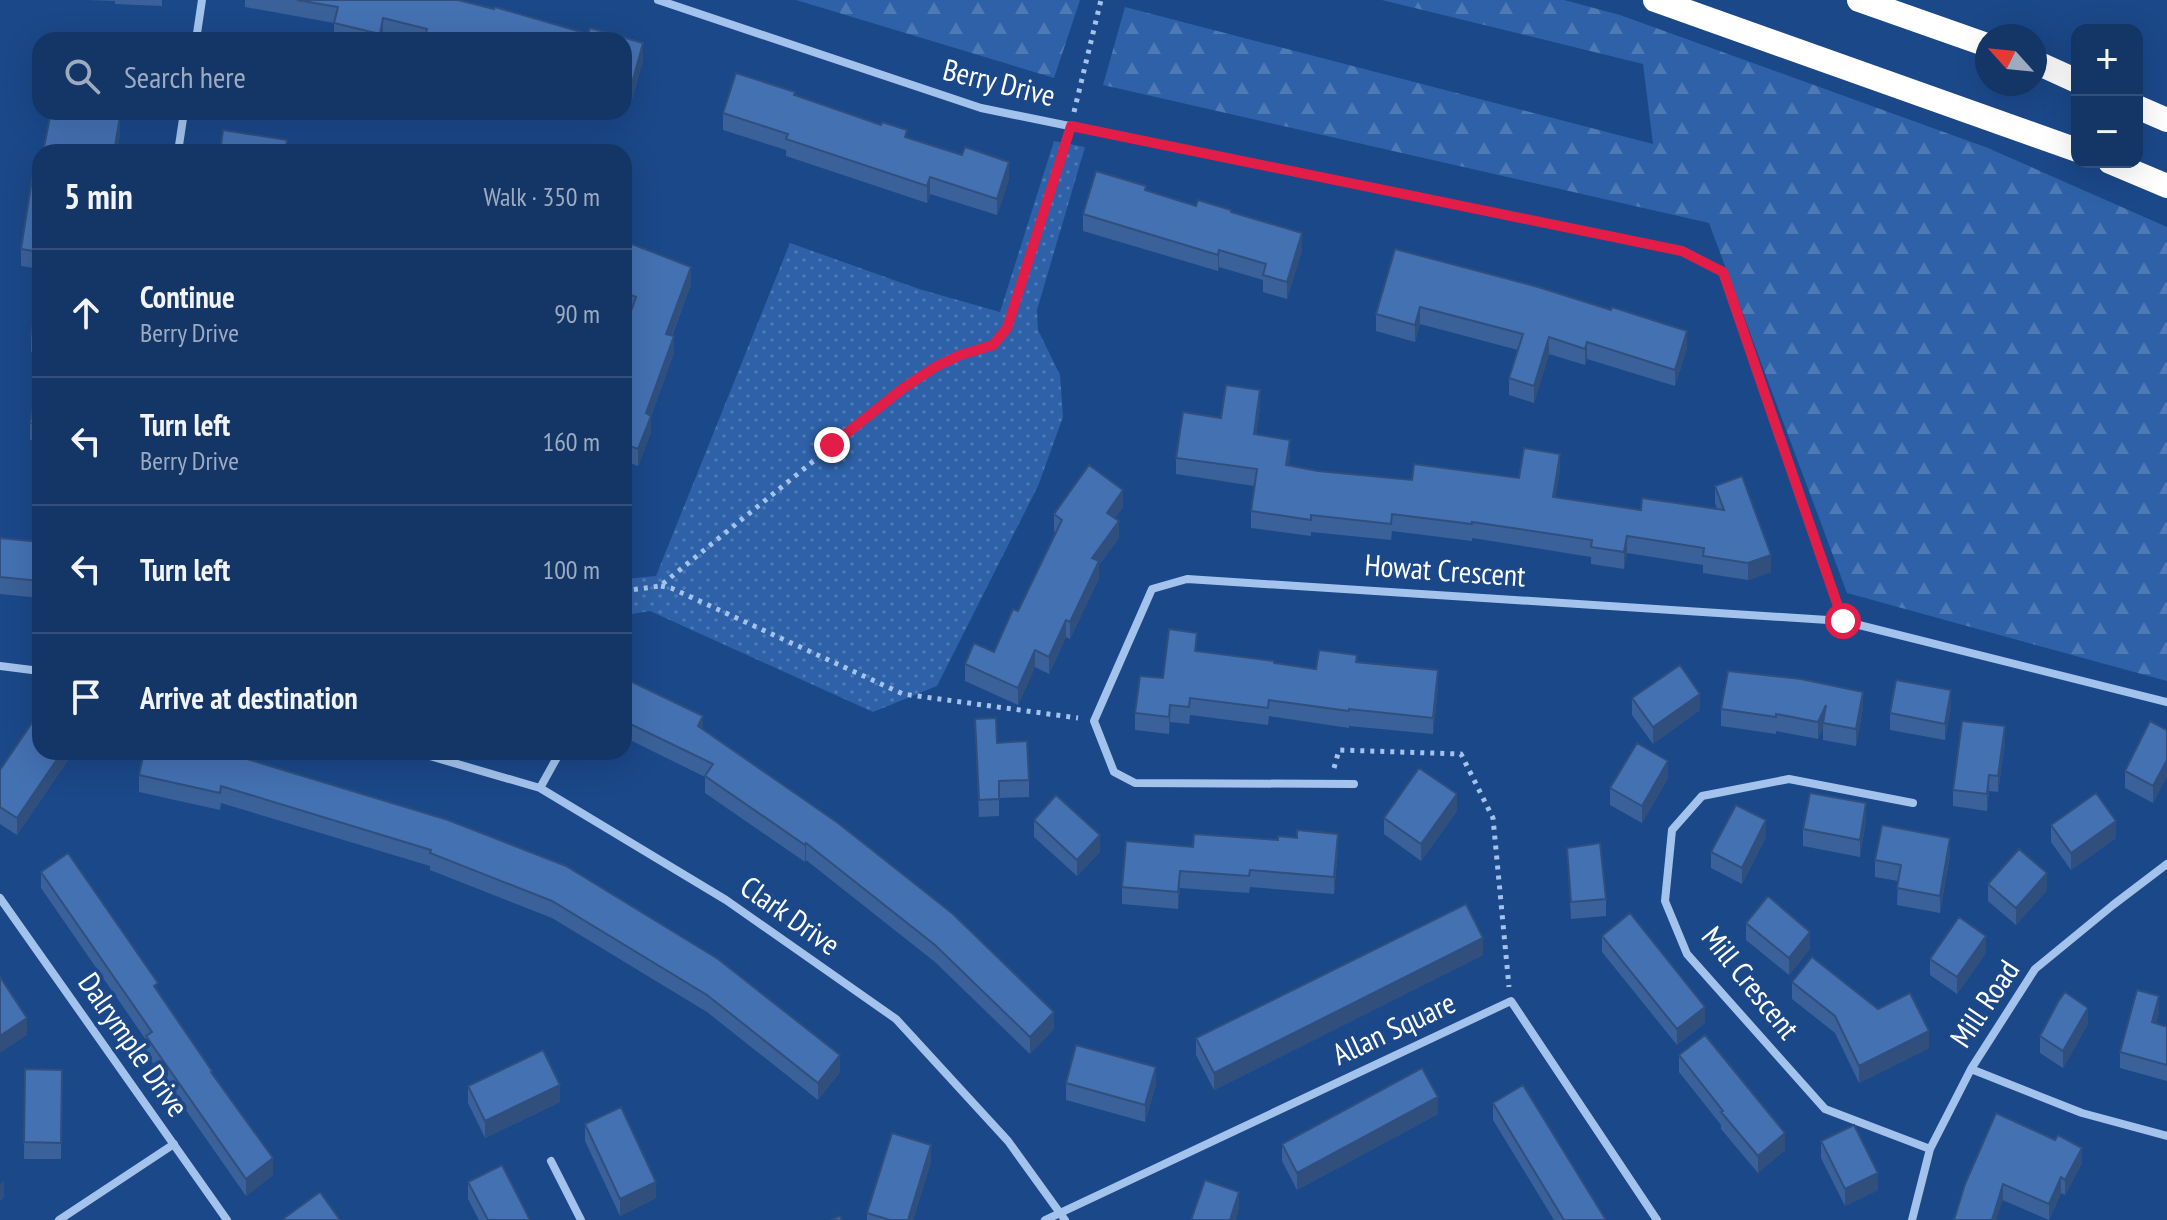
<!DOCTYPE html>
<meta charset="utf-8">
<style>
:root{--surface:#143667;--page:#1d3e6d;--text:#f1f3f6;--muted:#9dabc0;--line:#33507b}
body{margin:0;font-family:"PT Sans Narrow",sans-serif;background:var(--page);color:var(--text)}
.controls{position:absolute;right:24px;top:24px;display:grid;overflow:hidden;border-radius:16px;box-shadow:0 8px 32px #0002}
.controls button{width:72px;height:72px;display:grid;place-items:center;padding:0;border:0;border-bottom:2px solid var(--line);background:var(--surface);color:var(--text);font:40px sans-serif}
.compass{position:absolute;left:1975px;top:24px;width:72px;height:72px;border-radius:50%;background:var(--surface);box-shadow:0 8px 32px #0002;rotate:297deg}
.stop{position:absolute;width:24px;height:24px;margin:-18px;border:6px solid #e11d48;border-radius:50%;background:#fff}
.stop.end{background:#e11d48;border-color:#fff;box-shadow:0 2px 8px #0008}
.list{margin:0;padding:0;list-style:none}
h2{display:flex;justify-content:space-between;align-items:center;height:104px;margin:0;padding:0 32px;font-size:34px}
h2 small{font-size:26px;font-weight:400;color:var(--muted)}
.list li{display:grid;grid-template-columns:52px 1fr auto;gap:24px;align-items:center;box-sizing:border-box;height:128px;padding:0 32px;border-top:2px solid var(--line)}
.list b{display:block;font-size:30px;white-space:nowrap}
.list p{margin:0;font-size:26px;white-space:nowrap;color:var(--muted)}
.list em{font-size:26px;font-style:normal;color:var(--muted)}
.icon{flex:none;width:44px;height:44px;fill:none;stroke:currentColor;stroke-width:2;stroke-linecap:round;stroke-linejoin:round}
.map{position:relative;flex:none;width:2167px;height:1220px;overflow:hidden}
.search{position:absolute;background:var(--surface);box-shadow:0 8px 32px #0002;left:32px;top:32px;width:600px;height:88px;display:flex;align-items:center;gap:20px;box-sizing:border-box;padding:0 28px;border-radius:24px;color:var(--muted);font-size:30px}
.panel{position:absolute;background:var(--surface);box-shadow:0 8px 32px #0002;left:32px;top:144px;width:600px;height:616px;border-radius:24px}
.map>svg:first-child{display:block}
</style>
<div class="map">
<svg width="2167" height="1220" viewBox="0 0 2167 1220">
<defs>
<pattern id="forest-firs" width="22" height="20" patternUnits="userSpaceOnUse" patternTransform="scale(2)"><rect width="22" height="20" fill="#2e61a7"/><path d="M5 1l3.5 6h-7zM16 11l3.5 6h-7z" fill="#4d79b4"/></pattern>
<pattern id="park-dots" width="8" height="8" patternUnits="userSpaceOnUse" patternTransform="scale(2)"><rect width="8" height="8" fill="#2e61a7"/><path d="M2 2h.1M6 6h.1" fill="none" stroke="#4d79b4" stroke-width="1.8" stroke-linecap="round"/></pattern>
</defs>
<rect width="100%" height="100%" fill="#1b4889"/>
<!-- forest -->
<path fill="url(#forest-firs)" d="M796 0H1080L1054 78Z
M1382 0H1564L1620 15 1988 148 2167 227V681L1847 593 1709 223 1103 85 1125 7 1653 144 1643 64Z"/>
<!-- park -->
<path fill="url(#park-dots)" d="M1054 141 1085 147 1037 310 1038 330 1060 375 1063 417 1038 486 937 686 873 712 650 611 625 615 624 579 656 576 790 243 919 289 1000 312Z"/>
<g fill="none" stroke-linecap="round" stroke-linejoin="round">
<!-- path -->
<path stroke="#a4c3ec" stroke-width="5" stroke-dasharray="4 6" stroke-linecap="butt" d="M1074 112 1101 0
M661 586 671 588 903 694 1078 718
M624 591 660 586 902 389 935 367 960 355 993 345 1007 328 1066 141
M1334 768 1339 750 1461 754 1493 818 1509 987"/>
<!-- street -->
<path stroke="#a4c3ec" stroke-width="8" d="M658 0 981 108 1682 251 1723 272 1843 621
M196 40 202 0
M178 152 184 112
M0 666 40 671
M416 752 540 788 726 900 896 1019 1008 1141 1065 1220
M1354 784 1135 783 1114 772 1094 721 1152 589 1187 579 1843 621 2167 702
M540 788 560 752
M1913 803 1789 779 1702 796 1672 830 1665 901 1687 954 1825 1109 1930 1149
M0 898 227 1220
M1971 1069 2082 1113 2167 1136
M551 1161 581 1220
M59 1220 174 1144
M1045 1220 1511 1001 1657 1220
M1912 1220 1930 1149 1971 1069 2035 969 2113 905 2167 864"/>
<!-- highway -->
<path stroke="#fff" stroke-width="24" d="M1655 0 2077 150
M1859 0 1987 45
M2035 62 2077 81
M2137 107 2167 120
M2110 162 2167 186"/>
</g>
<!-- wall -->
<path fill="#3a6199" d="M87 0H162V6L115 4V1Z
M245 0H458L494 9 495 7 588 34 590 28 643 43V60L631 103 624 101V40H405L383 35 382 40H334V23L245 7Z
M795 95 907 137 1009 179 997 215 930 194 927 203 786 156V150L723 130V113Z
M522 112H544L543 118Z
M120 134 117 152H43Z
M40 167V269L21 266V249Z
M1146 191 1196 206 1231 213 1302 250 1287 299 1263 292V280L1219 267 1218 271 1083 231V214Z
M624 241 691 284 672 336 674 353 651 416V432L638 466 627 462 624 469V331L631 312 624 309Z
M1395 249 1687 348 1675 386 1587 359 1585 365 1549 354 1534 403 1509 395V378L1518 350 1420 324 1415 342 1376 331V314Z
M40 280V354L31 352V336Z
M40 370V442L30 440V423Z
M1260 407 1256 435 1290 457 1288 465 1318 471 1412 480 1519 478 1560 470 1555 497 1641 510 1717 509 1715 503V486L1771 572 1748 580 1703 573V565L1627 553 1624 569 1591 564V557L1472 538V541L1392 531 1391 540 1311 532V536L1251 528V511L1254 486 1176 474V458L1221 418Z
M1123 507 1115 518 1119 538 1099 565V578L1070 639 1066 637 1049 674 1035 667 1018 705 965 681V664L994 652 1018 611 1056 533 1054 531V514Z
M0 538 40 542V598L0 594Z
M1197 652 1316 669 1357 662 1438 687 1433 734 1349 726V728L1269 716 1268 725 1190 715 1189 724 1170 722 1169 734 1135 730V713L1163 678Z
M624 689 703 730 1054 1029 1030 1054 935 962 806 860 805 862 705 793V777L624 737Z
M1632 698 1700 710 1653 744 1632 715Z
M1951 707 1945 740 1890 730V713Z
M1863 708 1856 746 1823 740V728L1818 739 1776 731V734L1721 726V709Z
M975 719 1029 780V797L999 798V816L979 817Z
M2167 730V776L2153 803 2125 788V771Z
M2005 743 1998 792 1989 791 1987 811 1953 806V790Z
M68 752V760L17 835 0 824V770Z
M144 752 448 820 840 1072 818 1100 707 1012 552 918 430 870V866L221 803 220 810 139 792V775Z
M1668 778 1642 823 1610 805V788Z
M1457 811 1421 861 1384 834V818Z
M1034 820 1100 852 1077 876 1034 837Z
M1866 820 1860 857 1803 846V829Z
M2051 825 2116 838 2071 870 2051 842Z
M1766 837 1742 884 1711 868V852Z
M1193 847 1338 850 1334 894 1250 887 1249 893 1180 888 1178 909 1122 904V887Z
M1567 848 1606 899V916L1571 919Z
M1950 855 1940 913 1897 905 1898 881 1875 877V860Z
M41 872 158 992 212 1075 273 1175 246 1196 146 1053V1040L41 888Z
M1988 884 2047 890 2016 925 1988 901Z
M1746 923 1810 949 1789 975 1746 940Z
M1602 936 1705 1023 1677 1045 1602 952Z
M1986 953 1957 994 1930 975V959Z
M1483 955 1214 1090 1196 1055V1038Z
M1792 982 1878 1009 1929 1048 1859 1083 1835 1033 1792 999Z
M2159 1012 2156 1023 2167 1027V1081L2120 1068V1052Z
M2088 1024 2063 1068 2040 1053V1036Z
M1679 1055 1785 1150 1758 1173 1721 1129V1125L1679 1072Z
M25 1069 62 1070 61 1159H24Z
M1066 1083 1156 1084 1145 1122 1066 1100Z
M468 1086 560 1102 485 1138 468 1103Z
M1493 1103 1606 1220H1554L1493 1120Z
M1438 1114 1297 1190 1282 1161V1144Z
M585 1124 656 1198 620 1216 585 1141Z
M1821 1141 1878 1190 1845 1206 1821 1158Z
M931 1162 913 1220H867V1213Z
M2082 1163 2065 1195 2061 1193 2049 1220 1965 1184Z
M468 1182 530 1220H479L468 1199Z"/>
<!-- shaded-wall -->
<path fill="#304f7d" d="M383 18V35L382 40H380V34Z
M643 43V60L631 103V87Z
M120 117V134L117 152H114Z
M1009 162V179L997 215V199Z
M930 177V194L927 203V186Z
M1302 233V250L1287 299V282Z
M1219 250V267L1218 271V255Z
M691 267V284L666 350V334Z
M1420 307V324L1415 342V325Z
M1687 331V348L1675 386V370Z
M674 336V353L651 416V432L638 466V449L646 413Z
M1549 337V354L1534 403V386Z
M1587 342V359L1585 365V349Z
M1260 390V407L1254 451V434Z
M1290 440V457L1286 482V465Z
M627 445V462L624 469V452Z
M1560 454V470L1553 514V497Z
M1123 490V507L1107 529V513Z
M1119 521V538L1099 565V578L1070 639V622L1092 558Z
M1627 536V553L1624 569V552Z
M1771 555V572L1748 580V563Z
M1066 620V637L1049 674V657Z
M1035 650V667L1018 705V688Z
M1438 670V687L1433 734V718Z
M1951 690V707L1945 740V724Z
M1863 692V708L1856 746V729Z
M1700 694V710L1653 744V727Z
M1170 705V722L1169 734V717Z
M1826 705 1823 728 1818 739V722Z
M703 716V733L698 726Z
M2005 726V743L1998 792V776Z
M62 752H68V760L17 835V818Z
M2167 760V776L2153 803V786Z
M1668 761V778L1642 823V806Z
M1989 775V791L1987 811V794Z
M1457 794V811L1421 861V844Z
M1866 803V820L1860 857V840Z
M1766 820V837L1742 884V868Z
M2116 821V838L2071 870V853Z
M1338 834V850L1334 894V877Z
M1100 835V852L1077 876V860Z
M1950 838V855L1940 913V896Z
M806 843V860L805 862V845Z
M1180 871V888L1178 909V892Z
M2047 873V890L2016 925V908Z
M1810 932V949L1789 975V958Z
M1986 936V953L1957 994V977Z
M1483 938V955L1214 1090V1073Z
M2159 996V1012L2152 1038V1022Z
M1705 1007V1023L1677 1045V1029Z
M2088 1008V1024L2063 1068V1051Z
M1054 1012V1029L1030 1054V1037Z
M27 1018V1035L0 1053V1036Z
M1929 1031V1048L1859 1083V1066Z
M840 1055V1072L818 1100V1083Z
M1156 1067V1084L1145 1122V1105Z
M560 1085V1102L485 1138V1121Z
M1438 1097V1114L1297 1190V1173Z
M1785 1133V1150L1758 1173V1156Z
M931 1145V1162L913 1220H908Z
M2082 1148V1163L2065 1195V1180Z
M273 1158V1175L246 1196V1179Z
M1878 1173V1190L1845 1206V1189Z
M2061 1177V1193L2049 1220V1204Z
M4 1181V1198L0 1201V1184Z
M656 1182V1198L620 1216V1199Z
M2003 1184V1200L1996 1220H1992Z
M1239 1192V1209L1236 1220H1230Z"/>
<!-- building -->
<path fill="#4471b2" stroke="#304f7d" stroke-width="2" d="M297 0H458L494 9 495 7 588 34 590 28 643 43 631 87 624 85V40H424L427 29 383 18 380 34 334 23 338 7Z
M736 73 795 92 794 95 881 125 882 122 907 130 905 137 962 155 965 147 1009 162 997 199 930 177 927 186 786 139 788 134 723 113Z
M51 112H94L120 117 114 152H90L68 148V152H43Z
M223 130 287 140 285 152H220Z
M40 167V252L21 249 33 173 39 174Z
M1096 171 1146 186 1145 190 1196 206 1198 200 1231 210V212L1302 233 1287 282 1263 275 1266 264 1219 250 1218 255 1083 214Z
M624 241 691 267 666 334 674 336 646 413 651 416 638 449 627 445 624 452V331L636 297 624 292Z
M1395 249 1538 287 1611 310 1612 307 1687 331 1675 370 1587 342 1585 349 1549 337 1534 386 1509 378 1523 334 1420 307 1415 325 1376 314Z
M40 280V337L31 336Z
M40 370V425L30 423Z
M1226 385 1260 390 1254 434 1290 440 1286 465 1318 471 1412 480 1414 464 1519 478 1524 448 1560 454 1553 497 1641 510 1642 498 1724 510 1715 486 1742 476 1771 555 1748 563 1703 556 1704 548 1627 536 1624 552 1591 547 1592 540 1472 522V524L1392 514 1391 524 1311 515V520L1251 511 1257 469 1176 458 1183 412 1221 418Z
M1089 465 1123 490 1107 513 1119 521 1092 558 1099 561 1070 622 1066 620 1049 657 1035 650 1018 688 965 664 974 643 994 652 1013 609 1018 611 1062 520 1054 514Z
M0 538 40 542V581L0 577Z
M1169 629 1197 633 1195 651 1274 661V663L1316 669 1319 650 1357 655 1356 662 1438 670 1433 718 1349 709V711L1269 700 1268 708 1190 698 1189 707 1170 705 1169 717 1135 713 1140 676 1163 678Z
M1680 665 1700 694 1653 727 1632 698Z
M1728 671 1801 679 1863 692 1856 729 1823 723 1826 705 1818 722 1776 714V717L1721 709Z
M628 680 703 716 698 726 838 823 953 914 1054 1012 1030 1037 935 945 806 843 805 845 705 776 713 764 624 721V689Z
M1896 680 1951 690 1945 724 1890 713Z
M996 718 997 743 1027 741 1029 780 999 781V799L979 800 975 719Z
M34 720 40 724V752H62L17 818 0 807V770Z
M1962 721 2005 726 1998 776 1989 775 1987 794 1953 790Z
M2150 721 2167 730V760L2153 786 2125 771Z
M1637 743 1668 761 1642 806 1610 788Z
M144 752H219L237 756 448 820 566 866 718 959 840 1055 818 1083 707 995 552 901 430 853 431 850 221 786 220 793 139 775Z
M1419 768 1457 794 1421 844 1384 818Z
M1810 793 1866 803 1860 840 1803 829Z
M2096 793 2116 821 2071 853 2051 825Z
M1056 795 1100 835 1077 860 1034 820Z
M1736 805 1766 820 1742 868 1711 852Z
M1882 825 1950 838 1940 896 1897 888 1901 865 1875 860Z
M1297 830 1338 834 1334 877 1250 870 1249 876 1180 871 1178 892 1122 887 1126 841 1193 847 1194 834 1278 840V836L1297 838Z
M1600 843 1606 899 1571 902 1567 848Z
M2019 849 2047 873 2016 908 1988 884Z
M68 853 158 983 154 986 212 1071 211 1072 273 1158 246 1179 146 1036 152 1032 41 872Z
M1768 896 1810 932 1789 958 1746 923Z
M1466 904 1483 938 1214 1073 1196 1038Z
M1630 913 1705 1007 1677 1029 1602 936Z
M1959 917 1986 936 1957 977 1930 959Z
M1812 957 1878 1009 1910 993 1929 1031 1859 1066 1835 1016 1792 982Z
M0 977 27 1018 0 1036Z
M2137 990 2159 996 2152 1022 2167 1027V1065L2120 1052Z
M2065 992 2088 1008 2063 1051 2040 1036 2058 1002Z
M1705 1035 1785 1133 1758 1156 1721 1112 1723 1111 1679 1055Z
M1076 1045 1156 1067 1145 1105 1066 1083Z
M543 1050 560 1085 485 1121 468 1086Z
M1422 1068 1438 1097 1297 1173 1282 1144Z
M25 1069 62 1070 61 1143 24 1142Z
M1523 1085 1606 1220H1564L1493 1103Z
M621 1107 656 1182 620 1199 585 1124Z
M1996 1113 2055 1140 2058 1135 2082 1148 2065 1180 2061 1177 2049 1204 2003 1184 1992 1220H1954L1965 1184Z
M1854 1125 1878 1173 1845 1189 1821 1141Z
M892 1133 931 1145 908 1220H890L867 1213Z
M502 1165 530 1220H488L468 1182Z
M1205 1180 1239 1192 1230 1220H1191Z
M320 1192 340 1220H284L283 1219Z
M840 1216 842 1220H831Z"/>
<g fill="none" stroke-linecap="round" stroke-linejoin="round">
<!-- route -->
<path stroke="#e11d48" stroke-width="10" d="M832 445 902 389 935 367 960 355 993 345 1007 328 1071 126 1682 251 1723 272 1843 621"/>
</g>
<g text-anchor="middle" stroke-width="8" stroke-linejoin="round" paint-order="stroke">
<!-- street labels -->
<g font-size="30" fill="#fff" stroke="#1b4889">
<text transform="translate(999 83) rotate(14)" y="10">Berry Drive</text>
<text transform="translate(1445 571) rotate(4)" y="10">Howat Crescent</text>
<text transform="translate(790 916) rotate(35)" y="10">Clark Drive</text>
<text transform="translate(1750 983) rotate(51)" y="10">Mill Crescent</text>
<text transform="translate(1985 1004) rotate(-56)" y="10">Mill Road</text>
<text transform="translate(1394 1029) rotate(-25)" y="10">Allan Square</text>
<text transform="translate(133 1045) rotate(55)" y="10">Dalrymple Drive</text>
</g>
</g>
</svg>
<div class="controls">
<button>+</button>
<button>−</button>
</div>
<svg class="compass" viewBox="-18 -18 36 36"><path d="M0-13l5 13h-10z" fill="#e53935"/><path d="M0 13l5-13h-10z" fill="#9dabc0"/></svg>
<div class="stop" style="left:1843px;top:621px"></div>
<div class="stop end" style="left:832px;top:445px"></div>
<div class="search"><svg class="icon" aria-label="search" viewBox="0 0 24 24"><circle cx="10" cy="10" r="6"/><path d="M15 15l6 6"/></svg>Search here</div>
<section class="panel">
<h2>5 min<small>Walk · 350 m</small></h2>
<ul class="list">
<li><svg class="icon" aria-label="ahead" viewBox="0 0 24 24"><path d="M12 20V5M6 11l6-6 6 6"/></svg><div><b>Continue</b><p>Berry Drive</p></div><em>90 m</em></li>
<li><svg class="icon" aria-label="left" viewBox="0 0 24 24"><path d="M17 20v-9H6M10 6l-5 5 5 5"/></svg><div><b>Turn left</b><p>Berry Drive</p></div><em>160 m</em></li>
<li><svg class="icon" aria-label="left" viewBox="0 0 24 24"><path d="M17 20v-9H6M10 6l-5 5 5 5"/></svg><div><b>Turn left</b></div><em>100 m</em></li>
<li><svg class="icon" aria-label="arrive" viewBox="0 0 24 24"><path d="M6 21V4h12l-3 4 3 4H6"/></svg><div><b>Arrive at destination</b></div></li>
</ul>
</section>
</div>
